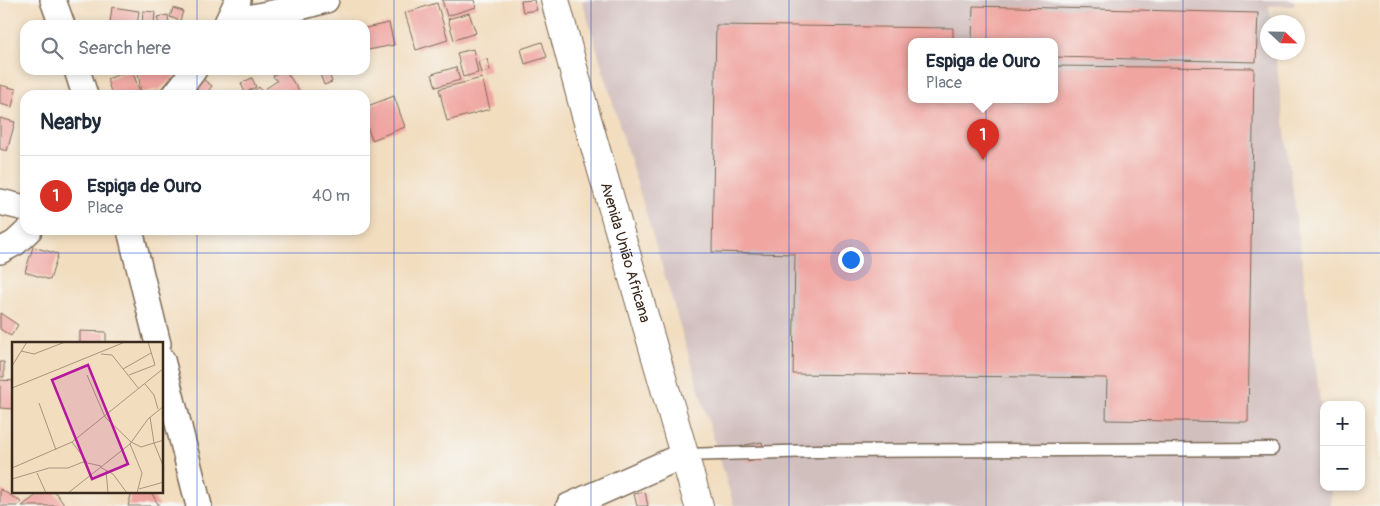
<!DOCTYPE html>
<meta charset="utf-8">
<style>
:root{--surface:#fff;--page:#f6f6f7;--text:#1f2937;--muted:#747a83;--line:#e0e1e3;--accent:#d93025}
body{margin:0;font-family:Pangolin,sans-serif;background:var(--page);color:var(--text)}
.controls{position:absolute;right:15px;bottom:15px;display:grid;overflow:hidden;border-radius:10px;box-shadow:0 2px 8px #0003}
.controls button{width:45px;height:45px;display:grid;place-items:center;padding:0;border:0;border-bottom:1px solid var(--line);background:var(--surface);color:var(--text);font:25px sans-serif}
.compass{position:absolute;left:1260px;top:15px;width:45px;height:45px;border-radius:50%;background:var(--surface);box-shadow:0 2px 8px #0003;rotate:112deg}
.you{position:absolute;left:850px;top:259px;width:18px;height:18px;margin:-12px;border:4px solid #fff;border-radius:50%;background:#1a73e8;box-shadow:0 0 0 8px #1a73e833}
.badge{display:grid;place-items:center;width:32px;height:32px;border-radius:50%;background:var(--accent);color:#fff;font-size:16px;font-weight:700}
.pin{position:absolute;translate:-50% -41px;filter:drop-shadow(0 1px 2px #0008)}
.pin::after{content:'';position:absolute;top:26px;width:18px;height:15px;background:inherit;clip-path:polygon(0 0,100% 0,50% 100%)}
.popup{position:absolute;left:908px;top:38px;width:150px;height:65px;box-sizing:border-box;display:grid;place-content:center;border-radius:10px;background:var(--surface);filter:drop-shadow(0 1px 4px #0005);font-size:16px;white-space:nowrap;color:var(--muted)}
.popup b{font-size:19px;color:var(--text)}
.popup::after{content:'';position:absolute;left:50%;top:100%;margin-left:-10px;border:10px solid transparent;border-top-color:var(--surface)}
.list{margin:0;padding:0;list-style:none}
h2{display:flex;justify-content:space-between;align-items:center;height:65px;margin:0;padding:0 20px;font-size:21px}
h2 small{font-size:16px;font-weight:400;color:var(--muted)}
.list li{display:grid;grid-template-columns:32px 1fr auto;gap:15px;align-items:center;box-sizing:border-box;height:80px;padding:0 20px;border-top:1px solid var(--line)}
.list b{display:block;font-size:19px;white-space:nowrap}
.list p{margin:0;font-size:16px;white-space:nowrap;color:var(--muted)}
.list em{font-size:16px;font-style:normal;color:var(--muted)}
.icon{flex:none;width:28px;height:28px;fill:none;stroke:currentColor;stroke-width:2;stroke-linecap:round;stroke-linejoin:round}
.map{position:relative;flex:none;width:1380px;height:506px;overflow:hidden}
.search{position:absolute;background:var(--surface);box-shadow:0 2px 8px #0003;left:20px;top:20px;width:350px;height:55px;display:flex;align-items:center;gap:12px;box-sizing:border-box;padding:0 18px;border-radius:15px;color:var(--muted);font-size:19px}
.panel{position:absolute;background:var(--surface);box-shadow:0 2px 8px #0003;left:20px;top:90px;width:350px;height:145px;border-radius:15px}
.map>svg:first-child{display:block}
</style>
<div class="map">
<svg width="1380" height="506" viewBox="0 0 1380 506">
<rect width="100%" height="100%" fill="#f6f6f2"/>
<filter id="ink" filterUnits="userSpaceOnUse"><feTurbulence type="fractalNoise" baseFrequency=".02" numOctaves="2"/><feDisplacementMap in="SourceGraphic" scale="10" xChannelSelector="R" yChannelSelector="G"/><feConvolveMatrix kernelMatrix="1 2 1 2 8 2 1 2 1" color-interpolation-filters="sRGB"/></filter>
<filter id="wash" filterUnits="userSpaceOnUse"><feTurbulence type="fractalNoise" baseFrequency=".0096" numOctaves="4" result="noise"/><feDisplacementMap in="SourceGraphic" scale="20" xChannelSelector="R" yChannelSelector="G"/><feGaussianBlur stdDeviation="1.12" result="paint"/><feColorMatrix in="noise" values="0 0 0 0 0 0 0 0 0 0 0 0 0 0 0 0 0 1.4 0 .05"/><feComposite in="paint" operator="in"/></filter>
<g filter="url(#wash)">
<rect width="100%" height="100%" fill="#f2ddbf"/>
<!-- industrial -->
<path fill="#d1bfbe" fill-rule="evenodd" d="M582 0H1294V6H1269L1271 22H1268V52L1275 53 1324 432V487H1331V506H734ZM912 41H1054V99H912Z"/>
<g id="blocks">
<!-- building -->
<path fill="#f0a5a1" d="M442 0H474L476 7 447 16Z
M534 0 537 10 523 12 521 1Z
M437 3 448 40 416 50 405 13Z
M973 6 1258 13 1256 62 1054 57V41H972Z
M112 7 139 11 137 25 110 24Z
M173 8 183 11 180 21 170 17Z
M143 11 155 12 154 25H142Z
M469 13 476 33 454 40 448 19Z
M168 15 169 25H159L157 17Z
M389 23 394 45 368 50 365 28Z
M716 25 953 28V41H912V99H1054V66L1254 68 1248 422 1106 420 1107 378 793 374 795 254 712 252Z
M542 42 547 57 525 64 521 49Z
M473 49 478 73 463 77 457 53Z
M487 59 490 71 481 73 478 62Z
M456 67 460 80 436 87 432 74Z
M132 70 141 95H112L107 79Z
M142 70H183L160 89 141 93 138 71Z
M281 70H285L302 95H269L265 89 277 81 273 76Z
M323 70H328L332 82 324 85 319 71Z
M199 76 212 86 205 95H184Z
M252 78 256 87 245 93 241 83Z
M482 78 490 109 447 121 439 89Z
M0 85 16 89 12 107 0 104Z
M259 87 264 95H248Z
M394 96 405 127 372 140 365 121V107Z
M0 118 15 122 7 151 0 149Z
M33 247 58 254 50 280 25 272Z
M0 313 18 325 11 336 0 329Z
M80 331 106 332V344H80Z
M0 362H4V377H0Z
M0 380 14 381V409L0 408Z
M762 442 765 458 748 462 745 445Z
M0 489 21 502 18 506H0Z
M41 492H55L65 506H22Z
M132 492H151L159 506H128Z
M645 492 648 506H637L634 494Z"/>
</g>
</g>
<g filter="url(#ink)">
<use href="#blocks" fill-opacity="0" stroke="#7b6956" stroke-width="1"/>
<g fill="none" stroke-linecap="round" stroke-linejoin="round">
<defs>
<path id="lane" d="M684 455 816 451 1272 449"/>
<path id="street" d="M53 0 62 25
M228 22 297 8 326 0
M226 25 238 0
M77 70 85 95
M175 95 194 70
M0 202 25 208
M130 230 158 344
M0 251 15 243 29 230
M162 360 199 506
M569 506 684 455"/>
<g id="secondary">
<path id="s1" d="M555 0 585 112 699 506"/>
</g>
</defs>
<!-- lane casing -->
<use href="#lane" stroke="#7b6956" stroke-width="15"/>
<!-- street casing -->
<use href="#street" stroke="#7b6956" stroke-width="28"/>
<!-- secondary casing -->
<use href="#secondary" stroke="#7b6956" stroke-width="30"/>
<!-- lane -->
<use href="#lane" stroke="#fff" stroke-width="12"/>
<!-- street -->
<use href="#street" stroke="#fff" stroke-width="25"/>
<!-- secondary -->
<use href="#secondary" stroke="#fff" stroke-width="28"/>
</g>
</g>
<!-- grid -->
<path fill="none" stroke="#1d4ed8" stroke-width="1" stroke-opacity="0.55" d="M197 0V25M394 0V506M591 0V506M789 0V506M986 0V506M1183 0V506M197 70V95M197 230V506M0 253H1380"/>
<g text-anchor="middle" stroke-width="4" stroke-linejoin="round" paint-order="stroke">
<!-- street labels -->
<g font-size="15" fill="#3b2a1e" stroke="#f6f6f2">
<text dy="5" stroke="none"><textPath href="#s1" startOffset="262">Avenida União Africana</textPath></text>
</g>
</g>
<!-- overview -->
<g transform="translate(12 342)">
<rect width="151" height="151" fill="#f2ddbf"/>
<path fill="none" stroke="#a9957f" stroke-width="1" d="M9 9 22 12 53 0M89 12 100 13 127 47M0 24 15 0M111 27 139 11M75 33 93 75 119 100 129 105 152 98M117 33 143 23 136 0M133 42 142 53 146 67M0 46 113 0M27 61 44 108M138 75 142 101 152 126M60 100 75 120M118 102 130 131 125 151M88 125 101 132 115 151M0 126 60 100 152 26M94 128 96 151M25 131 34 151M0 137 37 126H56L71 120 89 124M127 147 152 140M56 151 118 102 136 77 152 64"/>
<path fill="#b5179e" fill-opacity="0.15" stroke="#b5179e" stroke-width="2.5" d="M76 23 116 122 80 137 40 38Z"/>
<rect width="151" height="151" fill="none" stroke="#3b2a1e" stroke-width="2.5"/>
</g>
</svg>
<div class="controls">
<button>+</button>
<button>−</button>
</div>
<svg class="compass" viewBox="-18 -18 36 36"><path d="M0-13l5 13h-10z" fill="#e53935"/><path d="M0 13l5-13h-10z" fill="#747a83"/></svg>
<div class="you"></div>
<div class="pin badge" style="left:983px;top:160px">1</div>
<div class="popup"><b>Espiga de Ouro</b>Place</div>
<div class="search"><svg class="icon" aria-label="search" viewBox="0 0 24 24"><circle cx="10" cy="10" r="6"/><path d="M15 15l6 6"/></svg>Search here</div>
<section class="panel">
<h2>Nearby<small></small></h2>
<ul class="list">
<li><span class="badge">1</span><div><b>Espiga de Ouro</b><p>Place</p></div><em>40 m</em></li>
</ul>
</section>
</div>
